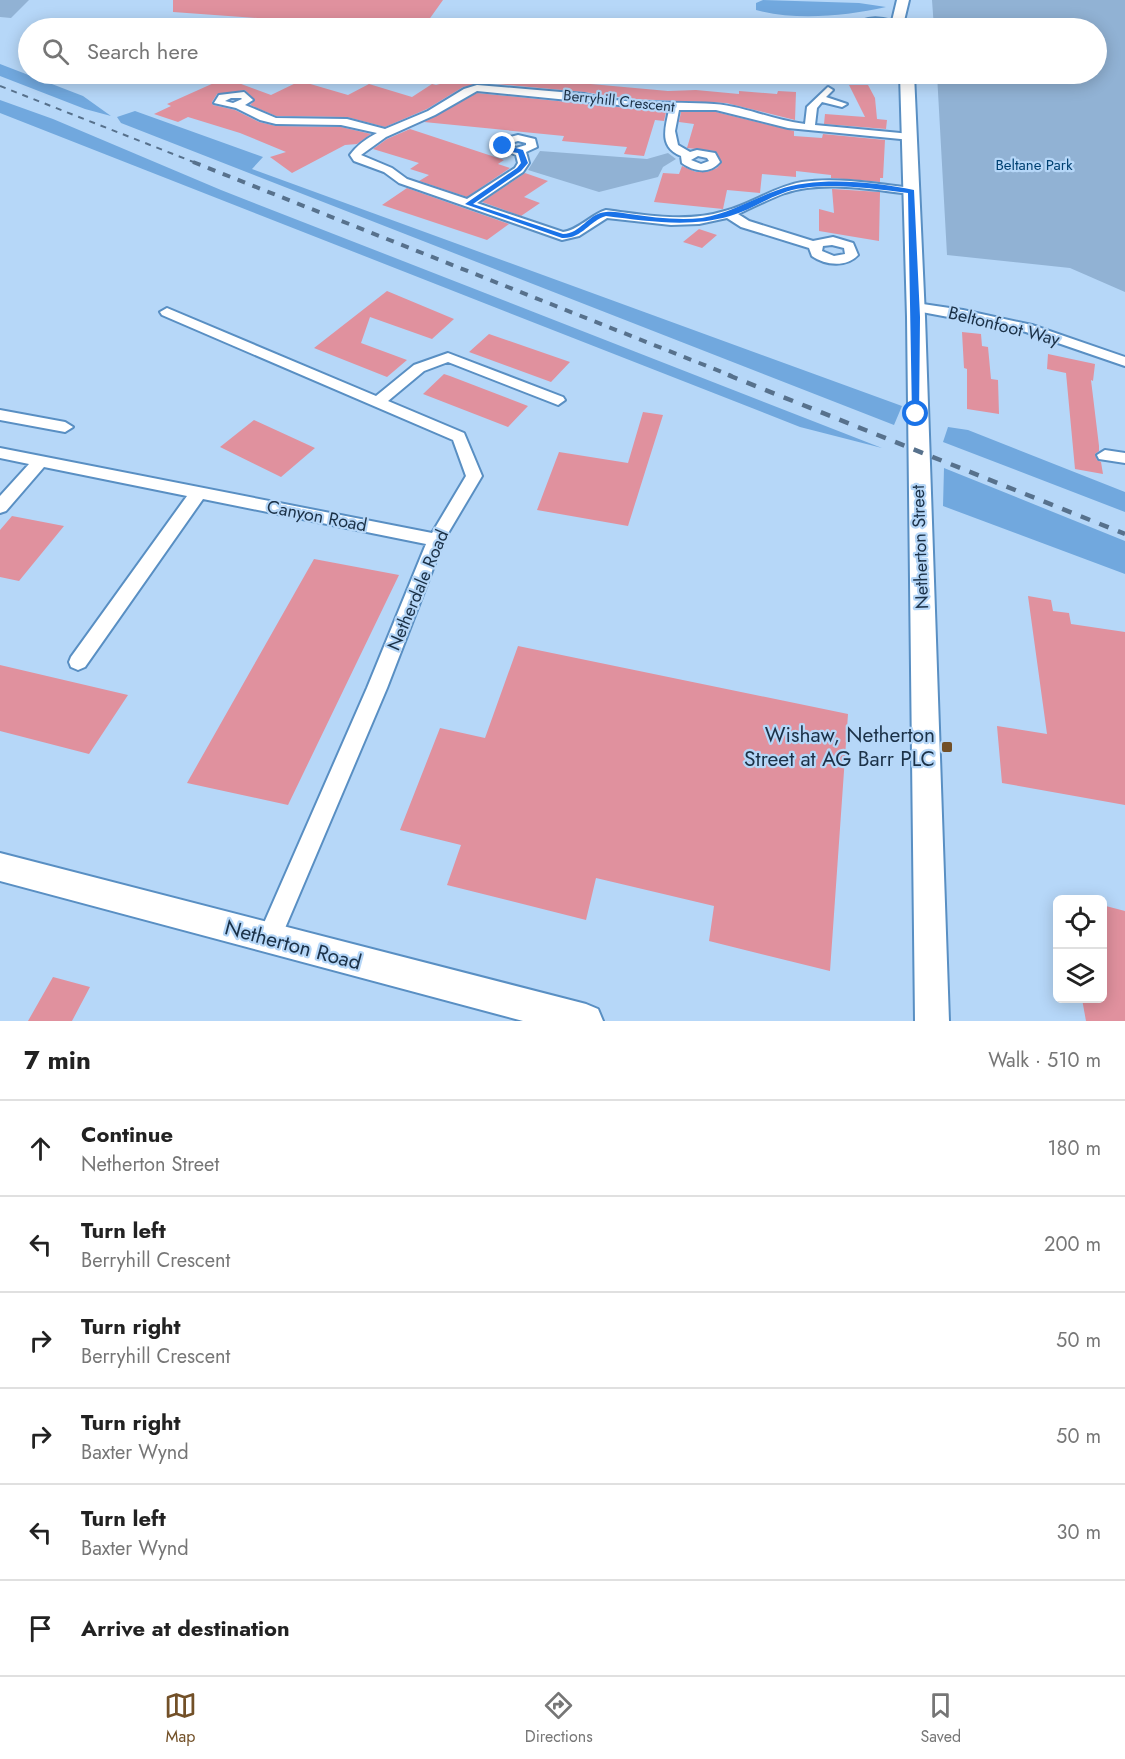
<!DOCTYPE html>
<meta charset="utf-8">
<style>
:root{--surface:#fff;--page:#f2f2f2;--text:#222;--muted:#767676;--line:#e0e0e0;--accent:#725028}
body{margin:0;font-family:Jost,sans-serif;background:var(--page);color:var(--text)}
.controls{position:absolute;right:18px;bottom:18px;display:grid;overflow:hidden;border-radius:9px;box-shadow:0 3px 15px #0003}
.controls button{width:54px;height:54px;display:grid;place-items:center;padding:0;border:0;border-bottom:2px solid var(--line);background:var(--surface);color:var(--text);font:30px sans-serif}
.stop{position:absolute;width:18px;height:18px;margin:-14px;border:4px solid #1a73e8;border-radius:50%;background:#fff}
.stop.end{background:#1a73e8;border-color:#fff;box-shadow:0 2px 6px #0008}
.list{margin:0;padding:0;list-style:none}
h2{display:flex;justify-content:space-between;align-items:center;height:78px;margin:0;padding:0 24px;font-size:26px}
h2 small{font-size:20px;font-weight:400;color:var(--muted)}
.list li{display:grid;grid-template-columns:39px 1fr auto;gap:18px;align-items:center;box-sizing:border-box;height:96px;padding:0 24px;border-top:2px solid var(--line)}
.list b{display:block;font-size:22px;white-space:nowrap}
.list p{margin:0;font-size:20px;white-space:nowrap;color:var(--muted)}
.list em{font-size:20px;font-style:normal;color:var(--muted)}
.icon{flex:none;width:33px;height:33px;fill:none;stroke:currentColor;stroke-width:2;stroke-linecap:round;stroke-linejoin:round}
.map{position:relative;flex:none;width:1125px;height:1021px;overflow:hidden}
.search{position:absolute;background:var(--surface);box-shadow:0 3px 15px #0003;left:18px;right:18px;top:18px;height:66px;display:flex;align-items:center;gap:15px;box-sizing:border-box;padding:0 21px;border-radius:33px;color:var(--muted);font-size:22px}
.sheet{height:654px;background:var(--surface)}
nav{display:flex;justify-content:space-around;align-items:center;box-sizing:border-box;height:84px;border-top:2px solid var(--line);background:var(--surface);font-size:16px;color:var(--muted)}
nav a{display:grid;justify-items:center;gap:3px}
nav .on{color:var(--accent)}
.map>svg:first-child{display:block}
</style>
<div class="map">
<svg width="1125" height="1021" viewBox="0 0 1125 1021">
<rect width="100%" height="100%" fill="#b6d7f8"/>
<!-- green -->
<path fill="#91b2d4" d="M0 0H29L11 18 0 17Z
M932 0H1125V292L1070 268 947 255 937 74H1096V28H934Z
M540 151 647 159 668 153 676 159 663 167 658 177 599 192 528 170Z"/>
<!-- forest -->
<path fill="#71a8de" d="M763 0 859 3 886 7C845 16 797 21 756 10V3Z
M0 64 83 96 111 116 85 109 0 76Z
M571 74H674L725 78 747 74H897L896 81 703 83Z
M0 100 53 119 221 190 882 448 800 427 0 113Z
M135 111 263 157 252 169 902 406 894 425 121 123 117 117Z
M948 427 968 430 1125 492V512L943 442Z
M944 468 1125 541V574L943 506Z"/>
<!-- building -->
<path fill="#e0919e" d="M173 0H443L423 28H293L300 21 173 12Z
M491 75 668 91 696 90 739 94V91L777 94 778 91 796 92 795 120 726 103 633 99 584 92 485 83Z
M471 76 483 83 463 87 427 109 385 127 347 117 276 116 250 105 255 100 245 90 217 94 212 102 213 105 235 110 259 122 276 126 341 127 371 134 357 144 345 145 292 173 270 157 286 152 240 133 188 117 178 122 154 114 171 106 167 104 225 78 271 95 300 81 348 95 369 84 412 97 432 84 436 85Z
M849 85H868L875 98 877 119 887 120 886 129 824 124 825 114 865 117Z
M477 93 666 112 664 121 655 120 644 156 624 154 627 147 562 141 564 136 424 122Z
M681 112H716L794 131V136L822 138 823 134 885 140 883 178H880V182L831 178V175L796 171V177L762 174 760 193 727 190 723 209 654 202 663 173 679 174 682 166 696 172H707L717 168 722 162 715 151 687 148 694 124 679 122Z
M410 129 504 160 498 164 510 168 467 197 419 181 429 175 410 169 419 163 373 149 387 139Z
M525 173 548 181 524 197 540 203 521 216 482 202Z
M407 188 509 224 487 240 382 205Z
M832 189 880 192 879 241 819 231V209L834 213Z
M699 229 717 235 702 248 683 242Z
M387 291 454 319 432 339 370 317 361 343 407 360 387 377 314 348Z
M962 332 981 334 982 346 988 347 991 379 998 380 999 414 967 409V369L964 368Z
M489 334 570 362 551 382 469 352Z
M1048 354 1095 364 1093 381 1091 380 1099 446V451L1095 454 1097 460 1101 462 1103 474 1075 469 1066 373 1047 369Z
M444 374 450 376 528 406 508 427 423 394Z
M643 412 663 415 628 526 537 510 559 452 628 463Z
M254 420 315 448 281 477 220 447Z
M12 516 64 526 19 581 0 577V530Z
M314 559 399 575 288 805 187 783Z
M1028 596 1051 600 1053 611 1069 613 1071 624 1125 632V805L1002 783 997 726 1047 734Z
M518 646 848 714 830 971 709 941 714 906 596 878 586 920 447 885 461 845 400 830 440 728 485 738Z
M0 665 128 695 89 754 0 731Z
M1102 905 1125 911V1021H1086L1082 999H1102Z
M53 977 90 987 72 1021H28Z"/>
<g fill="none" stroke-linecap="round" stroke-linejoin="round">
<defs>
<path id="street" d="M477 85 584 94C627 106 670 101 714 104 745 106 774 121 805 124L807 107 828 87 833 90 826 97 847 104 842 107 822 102 817 108 815 125 911 134 916 137 911 140 788 128 716 110H679L675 131 678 145 690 152 697 150 715 153 720 162C710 174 694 172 682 163L681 156C659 147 665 129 669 110L477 91 435 115 386 137 361 155 392 168 407 179 467 199 515 168 518 163 516 155 499 148 502 139 518 135 535 139 537 147 526 152 529 163 523 172 477 203 563 232C579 230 590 215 606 210 645 215 686 223 725 211 751 204 774 187 802 182 838 177 876 184 912 188L918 191 912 194C871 190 825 180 785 193 769 199 753 207 738 214L749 221 813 241 833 237 853 243 858 255C846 268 825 265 812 256L809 248 741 227 727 218 699 224 671 225 607 218 579 236 562 240 399 183 384 172 354 161 350 155C357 145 366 139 377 133L341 125 276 124 260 120 236 108 214 103 219 95 244 92 253 100 245 105 276 118 347 119 385 129 428 111 464 89ZM231 98H241L242 99 233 103 225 101ZM518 141 526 143V145L516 148 510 146 511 143ZM698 156 707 158 709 161 701 164 691 160ZM832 245 844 248 845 254 834 256 822 251 823 246Z
M916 303 963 310 1032 325 1125 357V366L1023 331 911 310 909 307Z
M167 308 376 396 414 365 448 353 563 397 565 400 558 405 553 403 448 362 424 371 388 401 464 433 482 476 444 540 387 688 277 947 269 951 261 947 257 939 367 688 426 544 203 499 85 667 78 670 71 667 69 662 71 657 187 496 44 467 6 511 0 513V496L29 464 0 458V448L432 533 466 476 453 440 162 315 160 312Z
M0 410 65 422 73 427 65 432 0 420Z
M1105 450 1125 453V463L1099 459 1097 455Z"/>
<path id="secondary" d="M897 0H909L903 25 907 28 879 25 865 28H853C863 16 878 17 892 21Z
M900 74H914L925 317 949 1021H915L907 317Z
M0 853 586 1004 598 1009 603 1021H523L0 881Z"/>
</defs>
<!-- street casing -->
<use href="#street" stroke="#598fc3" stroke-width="4"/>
<!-- secondary casing -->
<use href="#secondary" stroke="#598fc3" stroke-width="4"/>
<!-- street -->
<use href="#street" fill="#fff" fill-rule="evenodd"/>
<!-- secondary -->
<use href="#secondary" fill="#fff" fill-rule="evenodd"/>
<!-- rail-far2 -->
<path stroke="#57718c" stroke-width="2" stroke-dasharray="6 6" stroke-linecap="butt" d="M0 86 196 163"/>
<!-- rail-far1 -->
<path stroke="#57718c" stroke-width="4" stroke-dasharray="8 8" stroke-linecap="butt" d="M193 162 732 376"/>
<!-- rail -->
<path stroke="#57718c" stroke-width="4.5" stroke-dasharray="10 10" stroke-linecap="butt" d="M728 375 1125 534"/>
</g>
<!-- route -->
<path fill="#1a73e8" d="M501 144 523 150 528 163 521 171 473 204 563 234C581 234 588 213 606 212 613 211 622 213 629 214 653 217 677 221 702 218 730 213 752 199 778 190 817 176 874 182 914 190L920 317 919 416 912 414 908 193C873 189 838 183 803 188 776 191 755 209 730 216 689 228 648 221 606 216 589 221 582 239 562 238L465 204 517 168 521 163 518 153 505 151Z"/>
<!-- markers -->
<rect fill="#725028" stroke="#b6d7f8" stroke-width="2" x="941" y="741" width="12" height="12" rx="3"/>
<g text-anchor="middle" stroke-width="4.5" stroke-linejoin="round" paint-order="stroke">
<!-- far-street labels -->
<g font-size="15" fill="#1b3147" stroke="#b6d7f8">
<text transform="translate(619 101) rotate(6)" y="5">Berryhill Crescent</text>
</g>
<!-- far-park labels -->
<g font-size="15" fill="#004172" stroke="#b6d7f8">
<text x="1034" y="170">Beltane Park</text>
</g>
<!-- street labels -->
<g font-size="18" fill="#1b3147" stroke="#b6d7f8">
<text transform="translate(1004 326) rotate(14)" y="6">Beltonfoot Way</text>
<text transform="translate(317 516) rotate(11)" y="6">Canyon Road</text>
<text transform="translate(920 547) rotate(-92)" y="6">Netherton Street</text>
<text transform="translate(418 590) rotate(-67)" y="6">Netherdale Road</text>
</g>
<!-- near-poi labels -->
<g font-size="21" fill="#1b3147" stroke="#b6d7f8" text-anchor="end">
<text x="935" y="742">Wishaw, Netherton<tspan x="935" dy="24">Street at AG Barr PLC</tspan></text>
</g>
<!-- near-street labels -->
<g font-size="21" fill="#1b3147" stroke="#b6d7f8">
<text transform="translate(293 945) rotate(15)" y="7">Netherton Road</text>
</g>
</g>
</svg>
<div class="controls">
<button><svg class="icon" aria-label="locate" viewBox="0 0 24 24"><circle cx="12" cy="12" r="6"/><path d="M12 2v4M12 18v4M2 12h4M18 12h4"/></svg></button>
<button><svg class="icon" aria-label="layers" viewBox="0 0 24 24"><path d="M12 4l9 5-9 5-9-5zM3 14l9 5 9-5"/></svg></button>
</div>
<div class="stop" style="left:916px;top:414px"></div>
<div class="stop end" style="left:503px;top:146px"></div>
<div class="search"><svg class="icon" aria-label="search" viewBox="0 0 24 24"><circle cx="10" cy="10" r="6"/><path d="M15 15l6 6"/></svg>Search here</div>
</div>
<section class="sheet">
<h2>7 min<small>Walk · 510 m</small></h2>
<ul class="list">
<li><svg class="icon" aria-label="ahead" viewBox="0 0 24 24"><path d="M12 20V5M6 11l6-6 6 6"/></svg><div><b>Continue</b><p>Netherton Street</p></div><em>180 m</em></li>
<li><svg class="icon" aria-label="left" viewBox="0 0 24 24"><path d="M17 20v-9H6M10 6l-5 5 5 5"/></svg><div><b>Turn left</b><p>Berryhill Crescent</p></div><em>200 m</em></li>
<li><svg class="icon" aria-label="right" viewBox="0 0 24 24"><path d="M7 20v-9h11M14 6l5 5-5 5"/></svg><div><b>Turn right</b><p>Berryhill Crescent</p></div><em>50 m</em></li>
<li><svg class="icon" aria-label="right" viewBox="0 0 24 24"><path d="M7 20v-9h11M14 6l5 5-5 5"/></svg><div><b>Turn right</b><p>Baxter Wynd</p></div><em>50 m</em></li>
<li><svg class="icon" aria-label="left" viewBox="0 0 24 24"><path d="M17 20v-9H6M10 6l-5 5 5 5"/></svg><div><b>Turn left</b><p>Baxter Wynd</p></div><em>30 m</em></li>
<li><svg class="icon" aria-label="arrive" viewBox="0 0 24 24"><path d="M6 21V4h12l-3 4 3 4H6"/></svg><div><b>Arrive at destination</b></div></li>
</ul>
</section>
<nav>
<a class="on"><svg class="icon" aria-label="map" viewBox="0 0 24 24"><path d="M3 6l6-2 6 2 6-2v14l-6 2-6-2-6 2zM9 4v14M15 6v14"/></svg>Map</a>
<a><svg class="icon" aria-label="directions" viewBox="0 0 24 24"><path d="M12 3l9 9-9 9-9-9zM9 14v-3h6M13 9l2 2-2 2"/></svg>Directions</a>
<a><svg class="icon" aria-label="saved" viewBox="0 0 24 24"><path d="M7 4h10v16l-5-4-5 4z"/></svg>Saved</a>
</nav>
